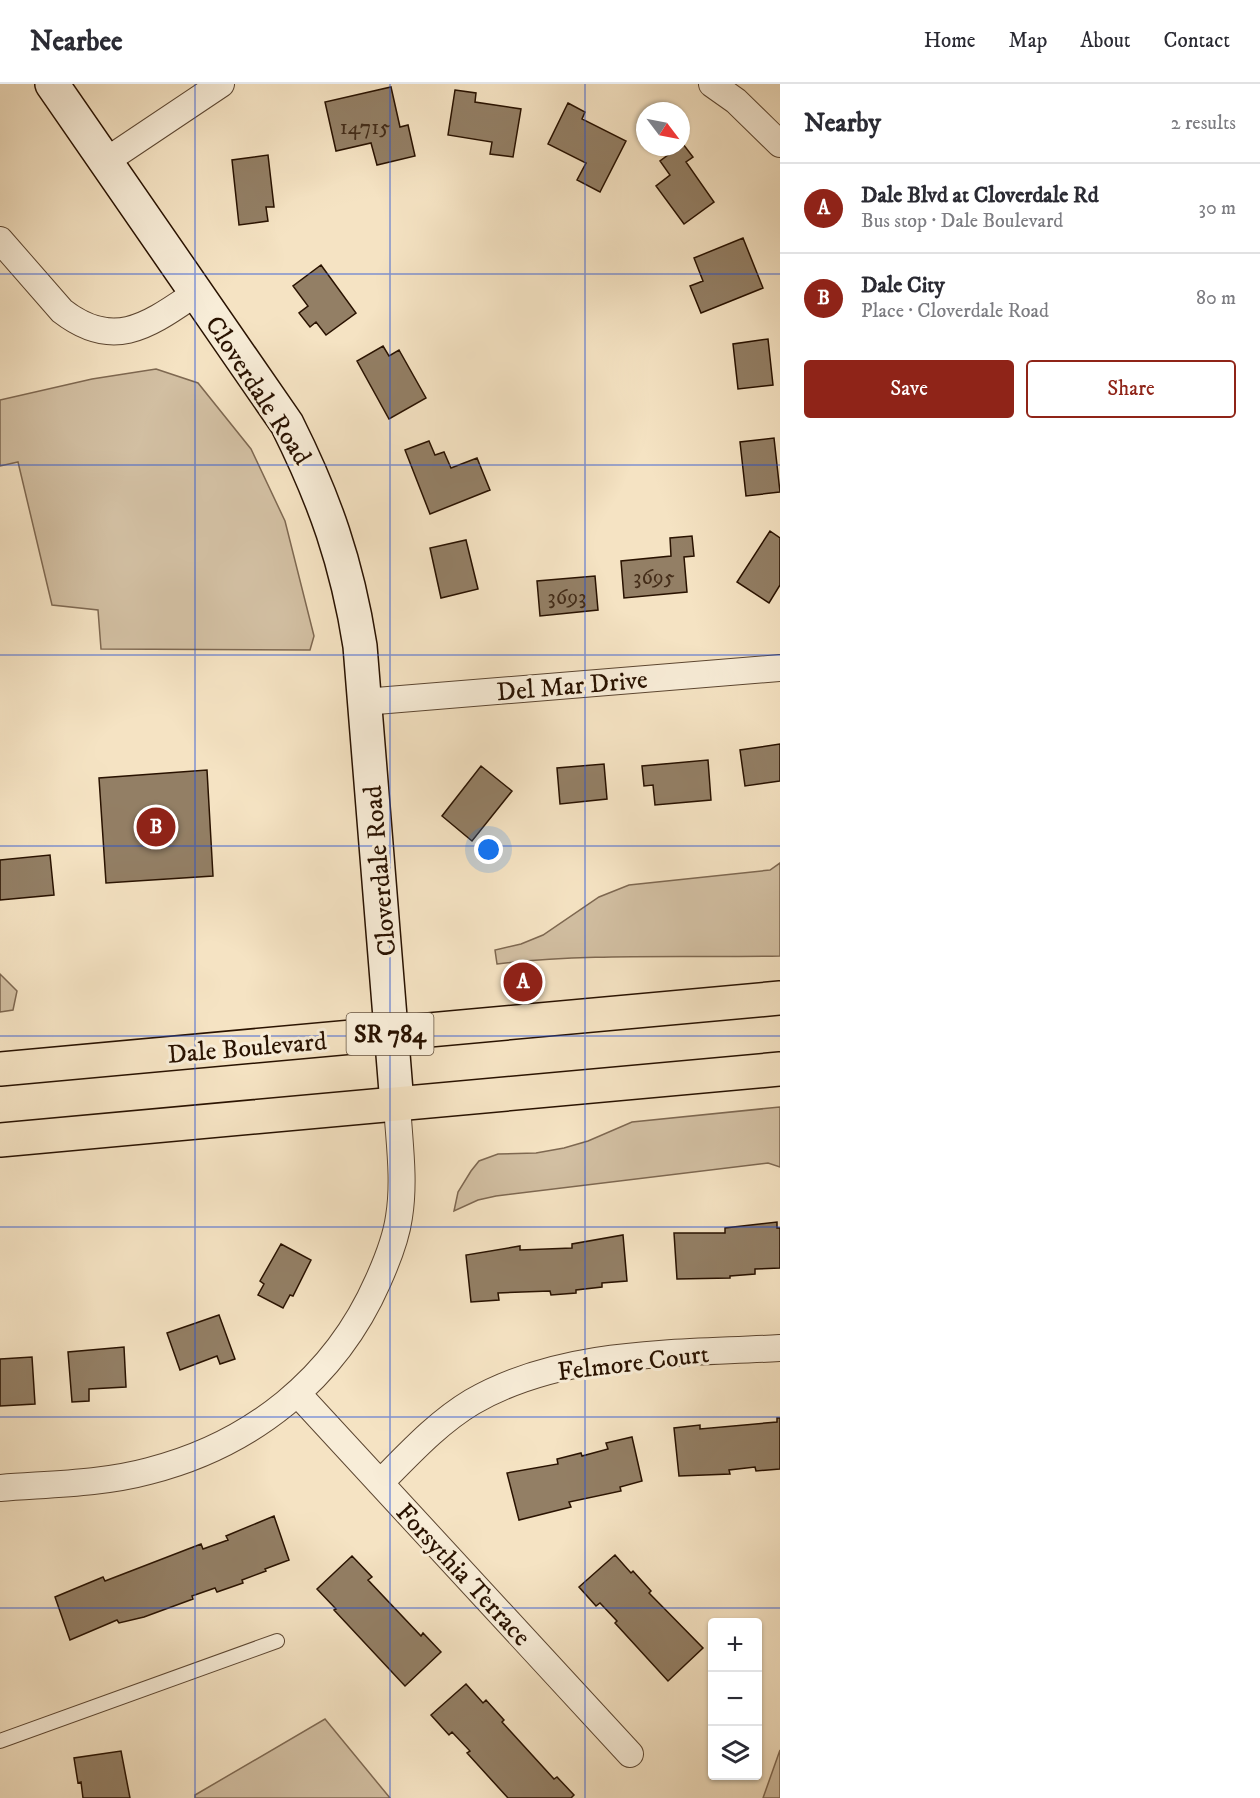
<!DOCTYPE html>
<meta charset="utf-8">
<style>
:root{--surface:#fff;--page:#f7f7f7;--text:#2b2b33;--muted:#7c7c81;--line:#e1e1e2;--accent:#8f2418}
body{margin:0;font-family:"IM FELL DW Pica",serif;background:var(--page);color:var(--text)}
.controls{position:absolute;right:18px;bottom:18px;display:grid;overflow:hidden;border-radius:6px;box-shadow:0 2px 4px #0004}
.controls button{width:54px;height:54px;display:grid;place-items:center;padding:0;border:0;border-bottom:2px solid var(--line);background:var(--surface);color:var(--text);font:30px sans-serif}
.compass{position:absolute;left:636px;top:18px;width:54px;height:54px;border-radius:50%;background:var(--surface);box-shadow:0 2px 4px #0004;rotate:122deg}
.you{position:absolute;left:489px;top:766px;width:21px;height:21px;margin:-15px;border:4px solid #fff;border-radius:50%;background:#1a73e8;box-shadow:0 0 0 9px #1a73e833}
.badge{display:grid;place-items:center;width:39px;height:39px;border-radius:50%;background:var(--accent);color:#fff;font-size:20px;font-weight:700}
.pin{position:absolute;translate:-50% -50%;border:3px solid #fff;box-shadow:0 2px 6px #0006}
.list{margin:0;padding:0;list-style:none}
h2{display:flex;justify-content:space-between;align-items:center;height:78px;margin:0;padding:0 24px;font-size:26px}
h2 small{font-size:20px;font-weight:400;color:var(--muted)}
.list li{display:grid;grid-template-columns:39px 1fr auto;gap:18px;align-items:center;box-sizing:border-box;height:90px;padding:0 24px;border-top:2px solid var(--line)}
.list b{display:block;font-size:22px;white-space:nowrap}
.list p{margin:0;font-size:20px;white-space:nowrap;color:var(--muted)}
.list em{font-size:20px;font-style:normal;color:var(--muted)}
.actions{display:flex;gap:12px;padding:18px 24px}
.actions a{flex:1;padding:14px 0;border:2px solid var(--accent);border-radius:6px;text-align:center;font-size:21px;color:var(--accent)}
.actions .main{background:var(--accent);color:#fff}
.icon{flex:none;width:33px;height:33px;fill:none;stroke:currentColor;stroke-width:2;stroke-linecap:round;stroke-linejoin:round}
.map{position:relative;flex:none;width:780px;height:1714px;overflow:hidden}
header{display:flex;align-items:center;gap:36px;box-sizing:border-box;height:84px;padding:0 30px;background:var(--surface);border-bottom:2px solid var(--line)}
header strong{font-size:28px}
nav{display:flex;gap:33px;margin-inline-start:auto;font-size:21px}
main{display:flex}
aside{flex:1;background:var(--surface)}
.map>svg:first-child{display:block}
</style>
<header>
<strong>Nearbee</strong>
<nav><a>Home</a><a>Map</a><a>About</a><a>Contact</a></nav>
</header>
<main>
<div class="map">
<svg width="780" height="1714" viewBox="0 0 780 1714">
<rect width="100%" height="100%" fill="#f5e3c3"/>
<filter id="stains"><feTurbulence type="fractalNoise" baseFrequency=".00333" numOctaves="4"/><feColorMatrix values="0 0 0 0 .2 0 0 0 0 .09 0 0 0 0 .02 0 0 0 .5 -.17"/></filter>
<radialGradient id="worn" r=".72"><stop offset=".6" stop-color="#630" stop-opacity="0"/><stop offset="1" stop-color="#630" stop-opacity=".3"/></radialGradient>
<!-- green -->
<path fill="#d2bfa2" stroke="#7e6851" stroke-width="1.5" d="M156 285 198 299 251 365 285 437 314 552 310 566 101 565 98 526 52 521 18 378 0 382V316L92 295Z
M780 779V872C686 874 591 869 497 880L495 866 521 860 543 851 599 813 629 801 770 786Z
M0 890 17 907 13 926 0 928Z
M780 1023V1083L768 1079 496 1112 478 1116 454 1127 458 1108 471 1087 479 1077 498 1070 536 1069 564 1064 588 1057 632 1038Z
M325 1635 390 1714H195V1711Z
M780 1666V1714H763Z"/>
<!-- building -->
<path fill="#937f65" stroke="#291200" stroke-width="1.5" d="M391 3 400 43 408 41 415 72 377 81 371 59 336 67 325 18Z
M455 6 476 9 475 18 521 25 513 73 490 70 492 58 448 51Z
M568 19 585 28 582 35 626 57 600 108 577 96 586 79 548 60Z
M683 60 693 73 686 78 714 118 684 140 656 102 670 91 660 77Z
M268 71 274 123H266L268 137 239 141 232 76Z
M743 154 763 204 701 229 690 202 703 197 694 174Z
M321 181 356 229 326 251 316 238 310 243 299 229 308 222 293 202Z
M768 255 773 301 738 305 733 260Z
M383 262 389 272 399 266 426 314 389 335 357 277Z
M774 354 780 408 746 412 740 358Z
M429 357 435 371 444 368 451 384 477 374 490 406 430 430 405 366Z
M770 447 780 454V501L769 519 737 498Z
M692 452 694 472 684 473 687 508 624 514 621 477 671 472 670 454Z
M466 456 478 505 441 514 430 464Z
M595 492 598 526 540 532 537 497Z
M780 660V697L745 702 740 666Z
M708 676 711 716 655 721 653 701 644 702 642 682Z
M604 680 607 715 560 720 557 684Z
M481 682 512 707 472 757 442 732Z
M207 686 213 792 106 799 99 694Z
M50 771 54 811 0 816V776Z
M777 1138V1144H780V1184L755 1185V1190L730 1192V1194L677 1195 674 1149H725V1144Z
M623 1151 627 1197 602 1199V1203L576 1206V1209L551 1211 550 1207 498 1209 499 1216 471 1218 466 1171 520 1162V1166L572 1164V1160Z
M281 1160 311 1176 293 1212 290 1211 283 1224 258 1211 264 1200 260 1197Z
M219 1231 235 1275 220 1280 217 1272 180 1286 167 1249Z
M124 1263 126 1303 89 1305V1317L72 1318 68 1268Z
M32 1273 35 1320 0 1322V1275Z
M777 1334H780V1385L756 1387 755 1383 729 1386 730 1390 679 1392 674 1344 700 1341V1345L777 1338Z
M632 1353 642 1397 620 1403 621 1407 569 1418 571 1423 519 1436 507 1389 558 1380 557 1375 581 1369 582 1372 608 1365 606 1359Z
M274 1432 289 1476 265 1485 266 1487 242 1496 243 1499 217 1508 215 1504 192 1512 193 1515 144 1533 119 1539 117 1536 70 1556 55 1513 103 1493 105 1497 201 1460 203 1465 228 1456 226 1452Z
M615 1471 631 1489 633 1487 651 1507 649 1509 703 1564 668 1597 615 1539 617 1537 600 1519 596 1522 579 1503Z
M352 1472 372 1493 368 1496 421 1552 423 1549 441 1568 405 1602 334 1526 336 1525 317 1505Z
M466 1600 483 1619 486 1616 504 1636 502 1638 554 1695 557 1693 574 1711 571 1714H508L467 1669 470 1667 452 1648 449 1651 431 1631Z
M121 1667 130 1714H83L81 1698 78 1699 74 1674Z"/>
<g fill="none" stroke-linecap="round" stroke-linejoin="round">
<defs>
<path id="lane" d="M0 1657 277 1557"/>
<path id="street" d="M712 0 736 17 780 60
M106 77 221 0
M0 156 62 227C115 268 150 240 196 209
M364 618 780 584
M298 1310 630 1670
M380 1399C409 1370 437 1339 472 1318 564 1265 678 1270 780 1264
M0 1404C49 1400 101 1400 149 1387 251 1361 335 1295 378 1197 387 1177 396 1155 399 1133 405 1096 399 1057 397 1020"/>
<path id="secondary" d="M52 0 287 340C325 416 347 479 360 562L397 1020"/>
<path id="primary" d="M0 985 780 914
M0 1056 780 985"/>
</defs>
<!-- lane casing -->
<use href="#lane" stroke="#5c4631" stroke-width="16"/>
<!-- street casing -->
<use href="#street" stroke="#5c4631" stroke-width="28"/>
<!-- secondary casing -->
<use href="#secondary" stroke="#291200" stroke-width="36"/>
<!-- primary casing -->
<use href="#primary" stroke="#291200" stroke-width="36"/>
<!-- lane -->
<use href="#lane" stroke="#f8edd8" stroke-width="14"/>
<!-- street -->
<use href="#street" stroke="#f8edd8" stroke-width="26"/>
<!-- secondary -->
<use href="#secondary" stroke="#f8edd8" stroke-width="33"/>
<!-- primary -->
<use href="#primary" stroke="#f5e3c3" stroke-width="33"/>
</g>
<!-- grid -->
<path fill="none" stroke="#1d4ed8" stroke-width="1.5" stroke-opacity="0.55" d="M195 0V1714M390 0V1714M585 0V1714M0 190H780M0 381H780M0 571H780M0 762H780M0 952H780M0 1143H780M0 1333H780M0 1524H780"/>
<g text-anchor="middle" stroke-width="6" stroke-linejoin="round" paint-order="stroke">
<!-- number labels -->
<g font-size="22" fill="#442d19">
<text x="365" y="50">14715</text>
<text x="654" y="500">3695</text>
<text x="567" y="520">3693</text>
</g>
<!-- shield labels -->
<rect fill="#f8edd8" stroke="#675441" stroke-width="1.5" x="346.5" y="929" width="87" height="42" rx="4.5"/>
<g font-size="24" font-weight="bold" fill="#291200">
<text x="390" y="958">SR 784</text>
</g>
<!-- street labels -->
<g font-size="26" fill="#291200" stroke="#f8edd8">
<text transform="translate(259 306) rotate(57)" y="9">Cloverdale Road</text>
<text transform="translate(572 601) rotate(-5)" y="9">Del Mar Drive</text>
<text transform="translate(379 787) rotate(-95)" y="9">Cloverdale Road</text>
<text transform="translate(247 963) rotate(-5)" y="9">Dale Boulevard</text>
<text transform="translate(633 1278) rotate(-7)" y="9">Felmore Court</text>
<text transform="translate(464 1490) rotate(47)" y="9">Forsythia Terrace</text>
</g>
</g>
<rect width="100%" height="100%" filter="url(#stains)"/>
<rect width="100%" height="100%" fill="url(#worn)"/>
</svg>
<div class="controls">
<button>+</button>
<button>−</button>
<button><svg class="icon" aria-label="layers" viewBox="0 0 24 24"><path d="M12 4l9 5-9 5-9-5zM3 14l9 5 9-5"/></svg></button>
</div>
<svg class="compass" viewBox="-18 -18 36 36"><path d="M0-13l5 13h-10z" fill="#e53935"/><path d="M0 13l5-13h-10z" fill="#7c7c81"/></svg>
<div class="you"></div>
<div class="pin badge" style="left:523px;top:898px">A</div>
<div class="pin badge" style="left:156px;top:743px">B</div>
</div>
<aside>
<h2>Nearby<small>2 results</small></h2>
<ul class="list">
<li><span class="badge">A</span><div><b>Dale Blvd at Cloverdale Rd</b><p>Bus stop · Dale Boulevard</p></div><em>30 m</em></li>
<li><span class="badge">B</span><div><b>Dale City</b><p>Place · Cloverdale Road</p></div><em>80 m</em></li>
</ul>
<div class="actions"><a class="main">Save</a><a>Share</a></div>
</aside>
</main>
